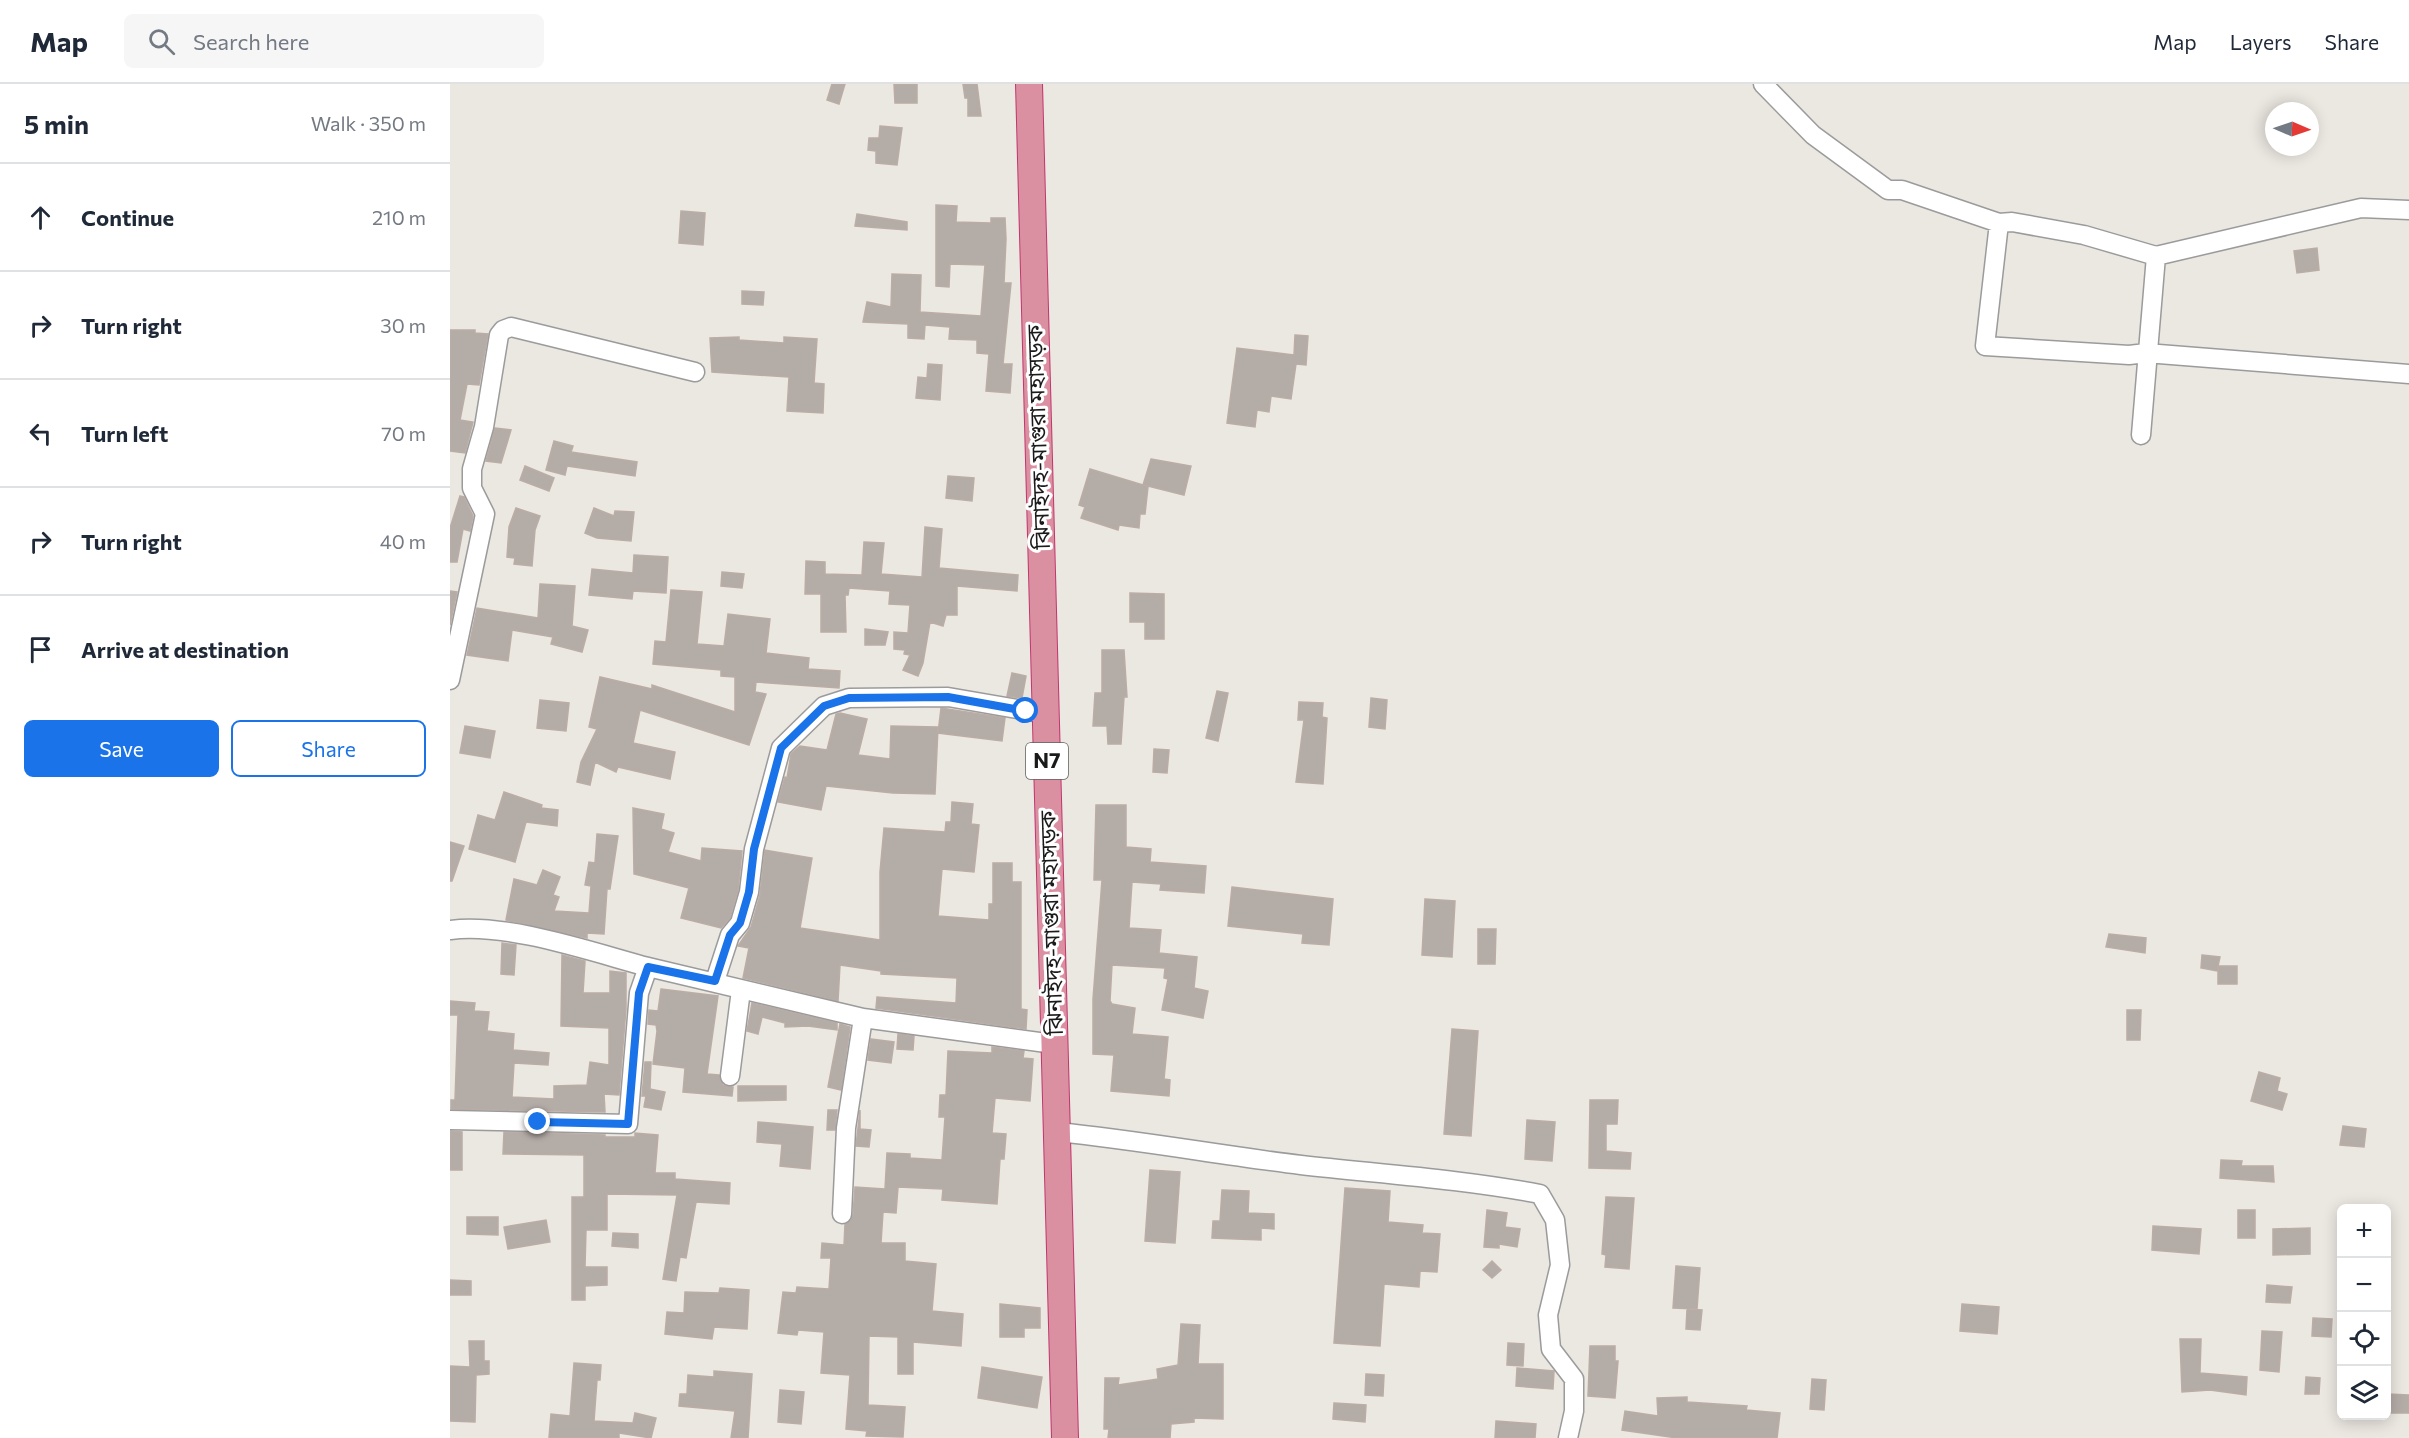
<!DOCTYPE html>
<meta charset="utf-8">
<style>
:root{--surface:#fff;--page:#f6f6f7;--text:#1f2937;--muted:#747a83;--line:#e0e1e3;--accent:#1a73e8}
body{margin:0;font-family:Commissioner,"Noto Sans Bengali",sans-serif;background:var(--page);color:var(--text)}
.controls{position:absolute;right:18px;bottom:18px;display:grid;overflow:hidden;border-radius:9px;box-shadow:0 3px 15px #0003}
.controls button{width:54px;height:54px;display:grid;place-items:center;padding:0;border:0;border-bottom:2px solid var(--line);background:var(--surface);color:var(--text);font:30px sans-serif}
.compass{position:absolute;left:1815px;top:18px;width:54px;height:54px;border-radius:50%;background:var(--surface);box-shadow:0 3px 15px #0003;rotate:92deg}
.stop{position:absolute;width:18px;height:18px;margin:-14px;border:4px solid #1a73e8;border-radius:50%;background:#fff}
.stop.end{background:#1a73e8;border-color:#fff;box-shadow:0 2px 6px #0008}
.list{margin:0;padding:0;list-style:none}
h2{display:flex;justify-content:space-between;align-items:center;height:78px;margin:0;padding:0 24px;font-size:26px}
h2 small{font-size:20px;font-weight:400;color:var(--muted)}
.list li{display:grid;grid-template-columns:39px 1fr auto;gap:18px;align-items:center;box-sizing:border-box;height:108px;padding:0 24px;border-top:2px solid var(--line)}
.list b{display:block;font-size:22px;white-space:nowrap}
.list em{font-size:20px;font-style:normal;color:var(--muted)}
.actions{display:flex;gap:12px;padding:18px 24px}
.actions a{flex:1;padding:14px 0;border:2px solid var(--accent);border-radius:9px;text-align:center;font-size:21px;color:var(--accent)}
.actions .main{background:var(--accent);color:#fff}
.icon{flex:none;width:33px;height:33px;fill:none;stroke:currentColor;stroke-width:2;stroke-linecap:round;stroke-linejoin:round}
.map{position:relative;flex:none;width:1959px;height:1354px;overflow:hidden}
header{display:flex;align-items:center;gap:36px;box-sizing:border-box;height:84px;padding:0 30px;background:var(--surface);border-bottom:2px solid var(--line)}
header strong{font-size:28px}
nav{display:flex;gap:33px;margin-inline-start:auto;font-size:21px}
.search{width:420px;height:54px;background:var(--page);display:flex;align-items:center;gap:15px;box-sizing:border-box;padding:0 21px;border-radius:9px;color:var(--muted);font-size:22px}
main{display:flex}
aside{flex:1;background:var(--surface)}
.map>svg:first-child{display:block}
</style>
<header>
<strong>Map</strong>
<div class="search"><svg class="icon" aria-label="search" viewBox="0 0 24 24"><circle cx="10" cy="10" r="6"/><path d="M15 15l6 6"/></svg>Search here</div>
<nav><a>Map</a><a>Layers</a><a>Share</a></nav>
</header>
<main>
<aside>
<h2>5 min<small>Walk · 350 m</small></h2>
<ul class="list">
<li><svg class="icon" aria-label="ahead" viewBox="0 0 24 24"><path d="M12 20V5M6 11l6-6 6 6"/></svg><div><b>Continue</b></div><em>210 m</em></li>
<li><svg class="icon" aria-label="right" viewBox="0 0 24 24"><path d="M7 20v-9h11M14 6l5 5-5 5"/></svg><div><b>Turn right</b></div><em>30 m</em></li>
<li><svg class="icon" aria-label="left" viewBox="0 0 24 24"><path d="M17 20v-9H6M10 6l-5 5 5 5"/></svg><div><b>Turn left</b></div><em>70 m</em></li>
<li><svg class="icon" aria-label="right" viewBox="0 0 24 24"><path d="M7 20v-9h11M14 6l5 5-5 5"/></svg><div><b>Turn right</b></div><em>40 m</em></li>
<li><svg class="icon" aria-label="arrive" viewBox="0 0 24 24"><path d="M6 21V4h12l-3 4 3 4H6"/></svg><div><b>Arrive at destination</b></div></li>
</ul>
<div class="actions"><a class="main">Save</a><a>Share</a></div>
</aside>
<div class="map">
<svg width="1959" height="1354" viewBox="0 0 1959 1354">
<rect width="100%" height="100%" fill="#ebe7e1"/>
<!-- building -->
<path fill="#b4aca7" stroke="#bbada5" stroke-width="1.5" d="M382 0H395L389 20 377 16Z
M444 0H467V19H445Z
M513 0H527L531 32H518V14H515Z
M430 42 452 44 447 81 426 79V67L418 66 419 54H429Z
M486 121 507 122 506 138 541 139V134H555L556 155 554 199H561L553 280H562L560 309 536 307 539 270 527 269V256L499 255 500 243 475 241 474 255 458 254V240L413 238 417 218 441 223 442 190 471 191 470 228 531 232 535 181 500 180 499 203 486 202Z
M231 127 255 129 253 161 229 159Z
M407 130 457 138V146L405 142Z
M1867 164 1869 186 1847 189 1844 167Z
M292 207 314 208 313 221 292 220Z
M0 246H25V249L38 250 29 301 17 300 10 336 23 338 15 369 0 367Z
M845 251 858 252 856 281 846 280 841 315 821 312 819 328 807 326 805 343 777 339 787 264 844 271Z
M289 253V256L334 259V253L367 255 364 299 374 300 373 329 337 327 339 293 262 288 260 254Z
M478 280 492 281 490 316 466 314 468 293 477 294Z
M45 344 61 346 51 379 36 377Z
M104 357 123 362 121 368 187 378 185 392 117 382 115 391 96 386Z
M701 375 741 382 734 411 694 401 698 403 695 430H690L689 444 669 441 668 446 631 434 635 423 629 421 640 385 693 401Z
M75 382 104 394 99 407 70 396Z
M498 392 524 394 522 417 496 414Z
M10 412 14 413 23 432 20 447 13 445 7 478H0V444Z
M66 424 90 432 85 446 82 482 64 480 65 474 57 473 59 443Z
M144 424 164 432 165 427 184 428 181 457 147 454 135 449Z
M475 443 492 445 489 484 568 491 567 507 507 502V531H496L493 542 480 538 473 579 468 592 453 586 460 571 454 570 455 566 444 565V548L458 549 460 521 439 520 440 507 399 504 398 511H395L396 548H371V510H355L356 477 375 478V490L412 491 414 458 434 459 431 490 472 493Z
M184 471 218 473 216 509 183 507 182 515 139 511 142 485 183 489Z
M272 488 294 490 292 504 271 502Z
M90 500 125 502 122 542 138 546 132 568 101 560 103 553 62 546 58 577 17 571 27 524 88 534Z
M221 506 252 508 247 560 274 562 278 530 320 535 316 569 359 574 358 585 390 587 389 604 306 598 305 608 316 610 299 661 190 626 183 659 225 668 220 695 168 683 166 688 145 678 140 701 127 698 131 678 147 645 139 643 150 593 202 605V601L285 628V593L271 592V586L203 580 205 557 216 558Z
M0 507 7 508 0 541Z
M680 509 714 510V555H695V538H680Z
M415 545 438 548 435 561H415Z
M652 566H674L677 613H674L671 660H658L657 642H643L645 609H652Z
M562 589 576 592 572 614 557 612Z
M767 607 778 609 768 657 756 654Z
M921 614 937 616 935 645 919 643Z
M90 616 119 619 116 647 87 644Z
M849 618 873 619 872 633 877 634 873 700 846 698 854 636H848Z
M491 624 555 634 552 657 488 649Z
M390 629 417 635 408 671 440 675 441 642 488 643 485 710 443 709 376 702 371 726 328 718 335 693 337 694 341 670 350 662 377 666 386 630Z
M15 642 45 647 40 674 10 669Z
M704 665 719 666 717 689 703 688Z
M54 708 92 721 91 724 108 726 107 742 76 738 65 778 19 765 28 731 45 736Z
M502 718 523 720 521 740 529 741 524 788 492 785 488 832 539 836V820H543V779H562V798H571V925L577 926 576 945 426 924 427 913 506 919 507 894 431 890V887L390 881 388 917 293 894 299 864 288 862 301 843 310 811 315 766 362 774 350 844 430 856V788L434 744 495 748 496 738H501Z
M646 721H676V763L701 765 700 778 756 782 754 809 710 806 711 800 682 798 679 844 711 846 709 869 747 873 744 904 758 907 753 934 712 926 718 895 714 894 715 884 662 881 660 917 662 920 685 924 682 950 718 953 714 995 720 996 719 1012 661 1007 664 971 643 970V915L652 796H644Z
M183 724 214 730 211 745 224 749 218 768 251 777 252 764 292 767 288 806 280 834 271 844 231 834 239 804 184 790Z
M147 750 168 752 160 805H157L154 850 137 849V854L56 836 64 795 87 801 93 786 110 793 103 811 109 813 104 827 139 829 141 802 135 801 139 778 145 779Z
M0 758 14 762 2 797H0Z
M782 803 883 815 879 861 852 859 853 850 778 842Z
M975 815 1005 817 1002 873 972 871Z
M1028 845H1046L1045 880H1028Z
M1659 850 1696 854 1695 869 1656 863Z
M52 859 66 861 64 891 51 890Z
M112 871 135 877 133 909H160V887L176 889V925L169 1011 154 1010 155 1028 1 1025V1016H5L8 931H0V917L25 919 24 927 39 928 37 947 64 950 63 966 99 969 98 981 64 979 62 1013 104 1015V1002L137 1001 140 978 159 981V944L111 942Z
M1752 871 1770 873 1768 882H1787V900H1768V883V887L1751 884Z
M211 905 268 912 257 990 269 991 273 1001 283 1003 282 1012 233 1008 235 984 203 980 207 947 206 941 198 940 199 926 208 927Z
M302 919 387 939V946L358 942 335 943V939L312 933 308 950 297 947Z
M1677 926H1691L1690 956H1677Z
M390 940 400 943 391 1006 378 1003Z
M1002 945 1028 947 1021 1052 994 1050Z
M448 950 464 952 463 966 447 965Z
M421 955 444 958 441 979 418 976Z
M542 963 574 967 573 974 583 975 580 1017 545 1014 542 1049 556 1050 554 1075H550L547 1120 492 1116 493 1105 448 1103 446 1129 433 1128 431 1159H455V1177L486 1180 482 1227 513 1230 511 1262 463 1258V1290H448V1253L419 1252 418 1321 455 1323 453 1353 416 1352 417 1347 396 1345 400 1291 371 1289 374 1248 348 1246 347 1251 328 1249 333 1208 346 1209 347 1203 379 1205 381 1174H371L372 1159 394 1161 395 1140 403 1131 405 1103 435 1105 437 1069 460 1070V1074L492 1076 495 1033H489L490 1011H496L498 967 542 969Z
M195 978H201L200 1005 215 1008 211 1026 194 1023 196 1012H192Z
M1809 988 1830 994 1827 1007 1837 1010 1832 1026 1801 1017Z
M288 1002H336V1016L288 1017Z
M1140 1016H1168L1167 1040H1156V1067L1181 1069 1180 1085 1139 1084Z
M378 1026H387L385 1046H377Z
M410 1026V1045L421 1046 419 1063 406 1062Z
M1077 1036 1105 1038 1102 1077 1075 1075Z
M308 1038 363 1043 360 1085 330 1082 332 1060 307 1058Z
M1893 1042 1916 1045 1914 1063 1890 1061Z
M0 1047 12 1048V1086H0Z
M54 1048 155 1051V1053H185V1049L208 1051 205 1089H225V1095L280 1099 279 1120 246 1118 236 1174 230 1173 226 1197 213 1195 227 1111 157 1110V1146H136L135 1183H157V1201L135 1202V1216H122V1113H134V1071L53 1070Z
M1771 1076 1792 1077 1791 1082H1823L1824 1098 1770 1094Z
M700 1086 730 1088 725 1159 695 1157Z
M895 1104 940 1107 938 1138 973 1141 972 1149 990 1150 987 1188 970 1187 969 1203 934 1200 930 1262 884 1259Z
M772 1106 799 1107 798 1129 824 1130V1145L811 1144V1156L762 1154 763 1137H770Z
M1156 1113 1184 1114 1179 1185 1155 1183 1156 1171 1152 1170Z
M1037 1126 1057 1129 1055 1143 1070 1145 1067 1163 1049 1160V1164L1034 1163Z
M1788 1126H1805V1154H1788Z
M17 1133H48V1151L17 1150Z
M96 1136 100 1158 58 1165 54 1143Z
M1703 1142 1751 1145 1749 1170 1702 1166Z
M1860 1144V1170L1823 1171V1145Z
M163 1149 188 1150V1164L162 1162Z
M1042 1177 1051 1186 1042 1194 1033 1186Z
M1226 1182 1250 1184 1247 1225 1223 1224Z
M0 1196 21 1197V1211H0Z
M1817 1201 1842 1203 1840 1219 1816 1218Z
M270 1204 299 1206 297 1245 264 1243 262 1255 215 1250 217 1228 234 1229 235 1208 269 1209Z
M550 1220 590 1224V1244H574V1253H550Z
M1512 1220 1549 1223 1547 1250 1510 1247Z
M1237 1225 1252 1226 1250 1246 1236 1245Z
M1863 1234 1882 1235 1881 1253 1862 1252Z
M731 1240 750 1241 748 1280H773V1335L744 1334V1338L721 1340 720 1354H658L659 1345H654L655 1294H669L668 1301 708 1295 707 1285 728 1281Z
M1812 1247 1832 1248 1829 1288 1810 1286Z
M1730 1255H1751L1750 1289 1797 1293 1796 1311 1760 1306 1732 1308Z
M19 1257H34V1277H39V1290L26 1291 25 1338 0 1337V1282L20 1283Z
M1058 1259 1074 1260 1073 1282 1057 1281Z
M1140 1262H1165V1277H1168L1165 1314 1138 1312Z
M124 1279 151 1281 150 1296H147L144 1337 183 1339 185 1329 206 1334 201 1354 169 1349V1354H99L101 1330 120 1332Z
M532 1283 592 1293 587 1324 528 1314Z
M1067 1284 1104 1287 1103 1305 1066 1302Z
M264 1287 302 1290 298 1354H281L285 1327 229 1322 230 1310H237L238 1291 264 1293Z
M916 1290 934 1291 933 1312 915 1311Z
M1856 1293 1870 1294 1869 1310H1855Z
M1362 1295 1376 1296 1374 1326 1360 1325Z
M330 1306 354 1308 351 1340 328 1338Z
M1938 1310 1959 1311V1329H1936Z
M1237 1313V1318L1297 1322 1296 1326 1330 1329 1327 1354H1227L1172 1346 1175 1327 1208 1332 1207 1314Z
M884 1319 916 1321 915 1338 883 1335Z
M1046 1337 1086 1340 1085 1354H1045Z"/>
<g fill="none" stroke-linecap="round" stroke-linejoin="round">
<defs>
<path id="minor" d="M1313 0 1363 51 1438 106H1452L1549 139 1562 138 1634 151 1706 172 1911 124 1959 126
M1549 139 1535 262 1679 271 1696 269 1959 290
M1691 351 1706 172
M0 596 35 430 22 404V385L34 343 49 251 53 246 61 243 245 288
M0 846C55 838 142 868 198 883
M265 897 280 851 290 839 299 808 304 765 331 664 374 622 399 614 498 613 596 630
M280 992 291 906
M0 1036 178 1040 189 909 198 883 413 934 604 960
M607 1048C688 1056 769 1071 851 1081 931 1090 1011 1095 1090 1110L1105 1136 1110 1181 1098 1231 1101 1265 1124 1295V1327L1118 1354
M392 1130 396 1044 413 934"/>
<path id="highway" d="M579 0 615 1354"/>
</defs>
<!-- minor casing -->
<use href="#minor" stroke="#9b9b9b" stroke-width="21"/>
<!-- highway casing -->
<use href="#highway" stroke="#c1366e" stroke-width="28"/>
<!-- minor -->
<use href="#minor" stroke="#fff" stroke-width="18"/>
<!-- highway -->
<use href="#highway" stroke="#db90a2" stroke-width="26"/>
</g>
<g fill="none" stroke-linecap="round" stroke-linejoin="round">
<!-- route -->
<path stroke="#1a73e8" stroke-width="8" d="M88 1038 178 1040 189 909 198 883 265 897 280 851 290 839 299 808 304 765 331 664 374 622 399 614 498 613 576 627"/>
</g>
<g text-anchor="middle" stroke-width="6" stroke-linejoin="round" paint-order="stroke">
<!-- shield labels -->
<rect fill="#fff" stroke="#5f5f5f" stroke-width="1.5" x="576" y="659" width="42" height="36" rx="4.5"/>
<g font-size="21" font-weight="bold" fill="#1a1a1a">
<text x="597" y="684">N7</text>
</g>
<!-- street labels -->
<g font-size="22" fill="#1a1a1a" stroke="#fff">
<text transform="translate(588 353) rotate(-92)" y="8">ঝিনাইদহ-মাগুরা মহাসড়ক</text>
<text transform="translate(601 839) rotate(-92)" y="8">ঝিনাইদহ-মাগুরা মহাসড়ক</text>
</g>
</g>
</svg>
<div class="controls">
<button>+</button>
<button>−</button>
<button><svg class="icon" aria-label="locate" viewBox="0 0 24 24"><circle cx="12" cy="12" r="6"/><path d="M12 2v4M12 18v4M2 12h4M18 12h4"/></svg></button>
<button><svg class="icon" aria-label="layers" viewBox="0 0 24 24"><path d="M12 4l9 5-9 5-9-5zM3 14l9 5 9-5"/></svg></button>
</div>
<svg class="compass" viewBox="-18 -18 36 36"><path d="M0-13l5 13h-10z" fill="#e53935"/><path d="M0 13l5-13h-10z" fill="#747a83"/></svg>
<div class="stop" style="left:576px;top:627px"></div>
<div class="stop end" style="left:88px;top:1038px"></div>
</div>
</main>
